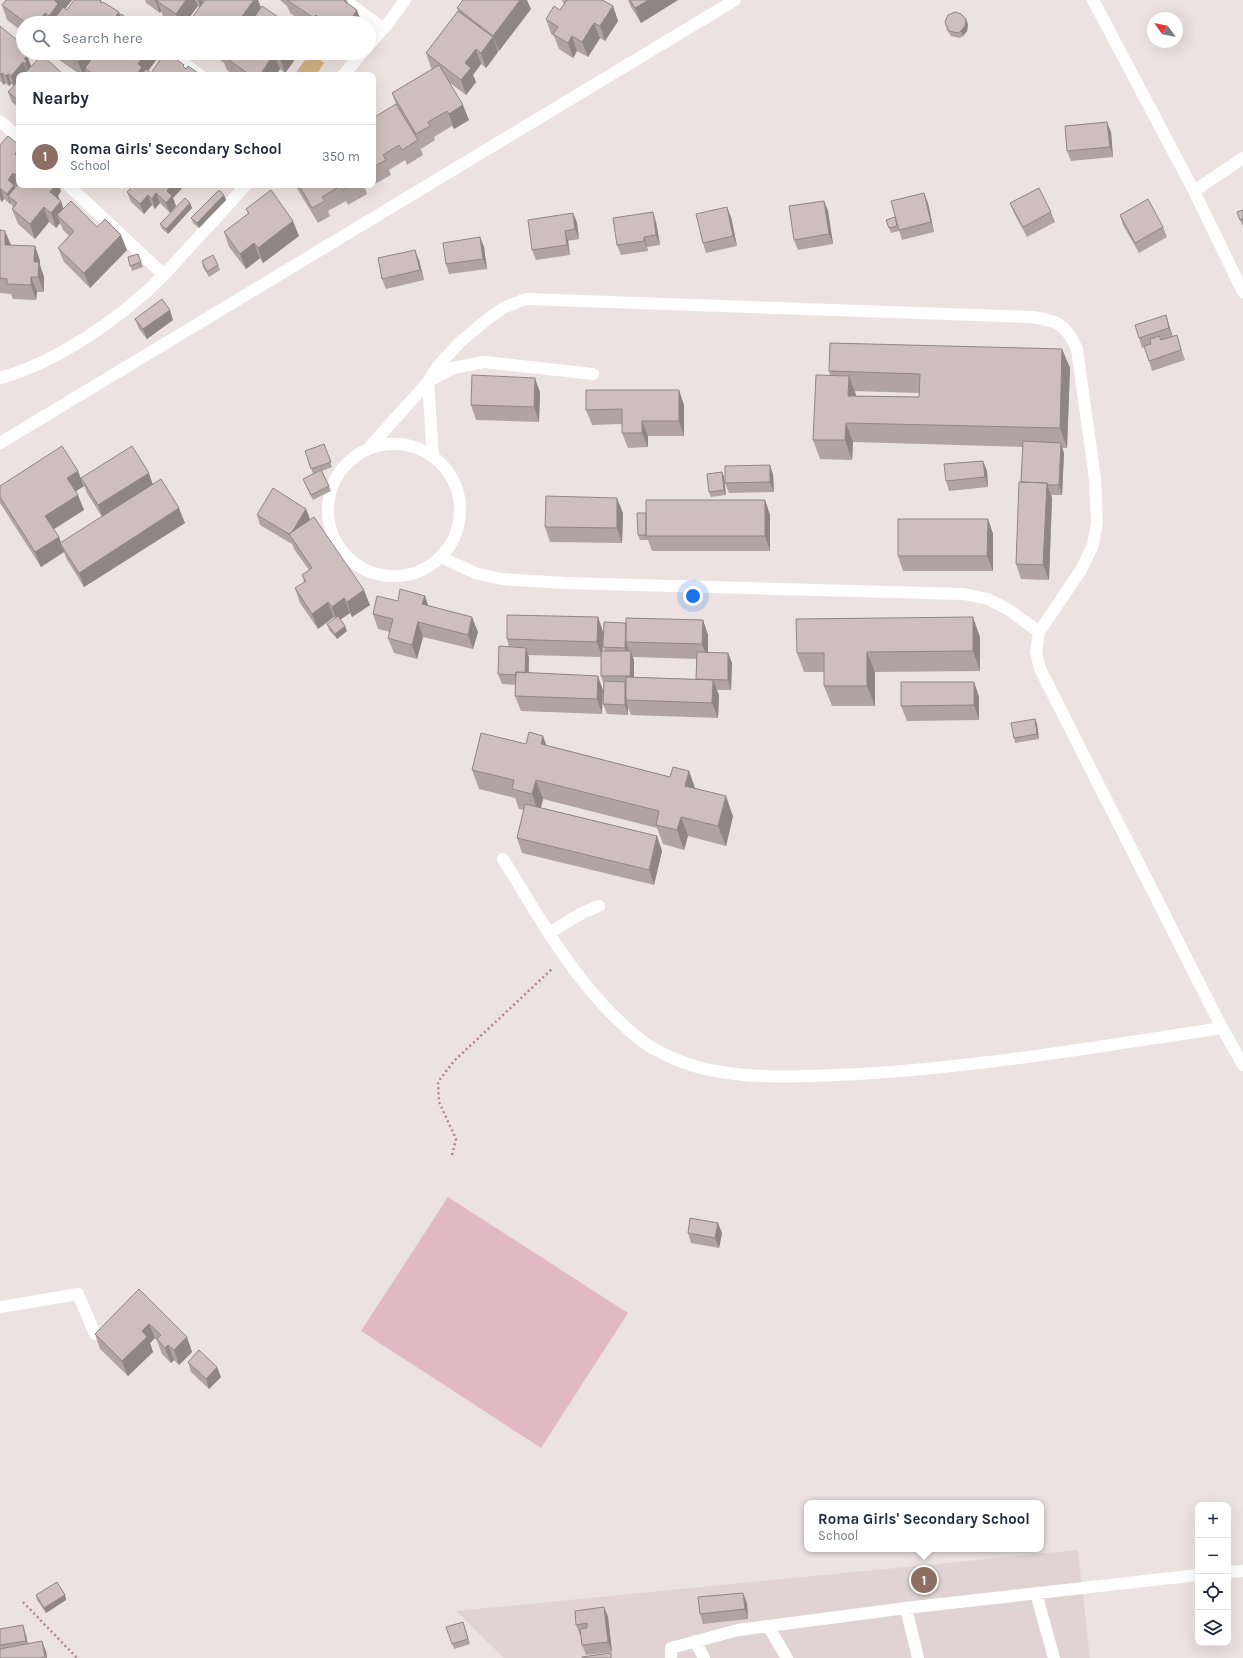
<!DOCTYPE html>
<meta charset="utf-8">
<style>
:root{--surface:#fff;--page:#f2f2f3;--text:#1f2937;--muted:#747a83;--line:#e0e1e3;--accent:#2563eb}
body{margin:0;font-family:Karla,sans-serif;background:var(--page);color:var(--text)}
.controls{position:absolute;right:12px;bottom:12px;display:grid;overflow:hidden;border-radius:8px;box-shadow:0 4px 16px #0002}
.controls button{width:36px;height:36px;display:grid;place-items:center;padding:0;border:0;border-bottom:1px solid var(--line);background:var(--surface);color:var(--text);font:20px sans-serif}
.compass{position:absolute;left:1147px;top:12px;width:36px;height:36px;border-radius:50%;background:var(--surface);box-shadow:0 4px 16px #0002;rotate:303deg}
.you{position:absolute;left:693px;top:596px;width:14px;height:14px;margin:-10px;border:3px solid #fff;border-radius:50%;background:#1a73e8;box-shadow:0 0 0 6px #1a73e833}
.badge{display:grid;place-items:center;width:26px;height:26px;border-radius:50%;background:var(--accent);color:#fff;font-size:13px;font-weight:700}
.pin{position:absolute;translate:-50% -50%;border:2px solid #fff;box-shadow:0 1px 4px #0006}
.popup{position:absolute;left:804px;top:1500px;width:240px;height:52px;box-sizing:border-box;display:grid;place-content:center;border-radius:8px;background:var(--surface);filter:drop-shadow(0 1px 3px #0005);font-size:13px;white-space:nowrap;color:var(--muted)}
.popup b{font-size:15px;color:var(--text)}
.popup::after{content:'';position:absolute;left:50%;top:100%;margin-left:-8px;border:8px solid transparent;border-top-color:var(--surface)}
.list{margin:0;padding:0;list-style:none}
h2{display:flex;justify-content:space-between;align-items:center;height:52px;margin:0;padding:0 16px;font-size:17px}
h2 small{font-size:13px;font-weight:400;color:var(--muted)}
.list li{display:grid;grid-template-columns:26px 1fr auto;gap:12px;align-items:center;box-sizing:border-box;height:64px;padding:0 16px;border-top:1px solid var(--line)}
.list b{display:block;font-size:15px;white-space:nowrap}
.list p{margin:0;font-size:13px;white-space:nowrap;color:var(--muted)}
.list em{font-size:13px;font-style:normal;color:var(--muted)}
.icon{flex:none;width:22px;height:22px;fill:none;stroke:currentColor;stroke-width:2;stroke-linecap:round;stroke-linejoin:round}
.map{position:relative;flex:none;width:1243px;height:1658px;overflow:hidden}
.search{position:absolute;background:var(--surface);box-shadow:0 4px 16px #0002;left:16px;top:16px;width:360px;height:44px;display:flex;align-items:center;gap:10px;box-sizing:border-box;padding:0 14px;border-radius:22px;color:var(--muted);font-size:15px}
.panel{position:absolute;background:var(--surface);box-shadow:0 4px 16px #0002;left:16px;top:72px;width:360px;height:116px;border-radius:8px}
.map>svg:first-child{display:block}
</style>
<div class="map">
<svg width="1243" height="1658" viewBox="0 0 1243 1658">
<rect width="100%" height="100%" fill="#ede2e2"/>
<!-- built -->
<path fill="#e1d3d3" d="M1078 1550 1090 1658H504L456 1611Z"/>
<!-- green -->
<path fill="#e0b9c5" d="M448 1197 628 1313 541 1448 361 1331Z"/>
<!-- water -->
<path fill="#d6b486" d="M310 53 324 63 316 75H297L295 74Z"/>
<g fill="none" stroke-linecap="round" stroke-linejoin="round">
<!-- path -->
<path stroke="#b38580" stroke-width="2.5" stroke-dasharray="2 3" stroke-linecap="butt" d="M452 1155 456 1139 439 1102 438 1082 454 1061 553 968
M23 1602 77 1658"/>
<!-- minor -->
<path stroke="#fff" stroke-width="12" d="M344 0 383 28
M1093 0 1194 191 1243 292
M369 45 389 22 405 0
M170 53 200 75
M343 75 362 53
M0 121 19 138
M68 185 164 275
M1194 191 1243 158
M0 378C58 362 121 318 164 275L246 185
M429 381 453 368 484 362 593 374
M428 382 433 456
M0 443 735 0
M328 510a66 66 0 1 1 132 0a66 66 0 1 1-132 0Z
M367 450 428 382 438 366 460 342 485 321 503 308 526 299 1032 317C1058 321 1065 323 1077 349L1095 479 1097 523 1093 545 1081 570 1039 632 1036 652 1040 669 1222 1028 1243 1065
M441 557 475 573 501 579 565 583 964 594 988 599 1009 610 1039 632
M503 859C536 912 567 969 612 1014 623 1025 635 1037 649 1046 668 1057 689 1066 710 1070 759 1080 810 1076 858 1074 981 1067 1102 1046 1222 1028
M549 933 582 913 599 906
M0 1307 78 1294 95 1334
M1228 1572 1243 1571
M1036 1593 1054 1658
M906 1608 918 1658
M768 1626 787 1658
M695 1641 704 1658
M671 1658V1648L738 1630 906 1608 1198 1575"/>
</g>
<!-- wall -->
<path fill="#b1a3a3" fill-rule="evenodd" d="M72 0 65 9 67 10 101 0 102 3 120 16 134 23H23V32L7 20 2 5Z
M145 0H258L261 8 287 23 199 8 198 6 185 23H173L163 16 161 11 160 13 146 3Z
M280 0H347L348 3 362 23H304L290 13 287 6Z
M562 0H603L613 6 618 21 605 41 600 38 588 57 577 51 573 58 559 49 554 36 551 34 546 19 560 10 564 4Z
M628 0H678L641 23 631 7Z
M457 8 531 9 499 51 498 50V52L486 68 481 64 473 75 476 82 466 95 450 83 469 120 454 129 452 126 434 137 435 140 421 149 419 145 423 155 407 165 405 160 389 170 391 175 375 184 373 180V118L396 104 392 93 432 69 431 68 426 53 458 11Z
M966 19 968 25 967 31 963 36 960 38 951 36 947 30 946 25Z
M0 26 29 57 28 58 31 66 29 68 63 74 19 75V108L12 102 8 92 14 86 11 84 9 86 5 83 4 85 0 81Z
M49 53H157L159 56 148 71 151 73 186 68 201 75H87L86 73 85 75H81Z
M213 53H292L291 54 294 61 285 73 280 69 276 75H234L227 70 224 63 213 55Z
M1111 132 1113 157 1071 161 1067 151Z
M8 136 19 185 61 191 58 196 63 209 97 227 127 250 90 288 64 262 58 248 69 236 63 230 60 223 56 228 49 222 35 239 18 224 12 209 13 208 11 203 10 204 4 199 2 202 0 200V145Z
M185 185 173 198 176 206 170 213 160 203 155 209 152 205 144 214 131 202 127 192Z
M295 185H364L367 194 348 205 346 201 328 211 330 216 318 223Z
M224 195 226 200 199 228 193 223 191 218Z
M824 201 828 211 833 244 798 250 794 240Z
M190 203 192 208 168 234 162 229 160 224Z
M928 203 934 232 902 240 899 230Z
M1010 203 1051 212 1055 222 1027 237 1014 213Z
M246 209 299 236 263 263 260 258 246 269 229 247 224 232 248 214Z
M1243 210V225H1242L1237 212Z
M573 213 577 223 579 239 568 241 570 255 536 260 532 250Z
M1120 215 1163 227 1167 237 1139 253 1123 225Z
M731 217 737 246 706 253 703 243Z
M895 217 899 231 891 233 886 220Z
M656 222 660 245 647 247 648 251 621 255 617 245Z
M0 230 11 246H35L40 261V265L44 277V292H37L36 300 13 299 11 294 0 293Z
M480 237 484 247 487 269 449 274 446 264Z
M138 254 143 267 132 271 128 257Z
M419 260 424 280 386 289 382 279Z
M202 261 218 265 220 270 209 277 203 267Z
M1166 315 1173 337 1180 345 1185 360 1152 371 1145 347 1142 348 1139 338Z
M135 319 173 320 147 339 139 329Z
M1062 349 1070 368 1067 448H1062L1064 453 1062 495H1051L1052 498 1049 580 1021 579 1016 564 1023 447 853 442 852 460 820 459 813 440 830 375 829 371ZM855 391 919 393V397L856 396Z
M540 392 539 422 476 420 471 405Z
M684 405V436H648V447L628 448 622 433V424L592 425 586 410Z
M324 444 332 467 322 471 329 486 331 491 313 500 305 484 303 479 313 474 305 451Z
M983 461 987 471 988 487 949 491 946 481Z
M770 465 773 475 774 492 729 493 725 483Z
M722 472 724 477 726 495 711 497 709 492Z
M81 478 153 484 185 523 84 587 66 558 64 552 41 567 0 503V486H84L76 491 84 510 53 529 59 537 61 543 102 517 87 493Z
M765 500 770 515V551H652L648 540H640L638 535 646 513Z
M306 509 310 519 309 520 370 605 352 617 350 613 340 619 347 631 337 639 329 630 327 624 335 619 334 617 318 629 300 603 295 588 304 582 302 575 309 570 294 549 292 544 260 525 257 515Z
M623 513 622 543 550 542 545 527Z
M988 519 993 534V571H903L898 556Z
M425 596 428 606 478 632 473 649 423 637 417 659 394 653 388 638 390 632 378 629 373 614 398 601Z
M598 617 603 632V651H605L603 647 626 625 703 620 708 635V653H728L732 663 731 690H717L719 695 718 718 631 715 628 708V715L607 714 603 704 604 685 601 676V657L528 655 529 658V673L598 676 602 714 521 711 515 696 516 685 502 684 498 674 509 647 507 639ZM633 657 697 659 696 679 634 677V661Z
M980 637V671L875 672V706H832L824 686V672H804L797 653Z
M974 682 979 697V720L907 721 901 706Z
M1035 719 1037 724 1039 739 1015 743 1014 738Z
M526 744 546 745 670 777 689 771 695 788 733 816 726 846 688 836 684 850 663 844 657 828 543 799 541 808 657 836 662 851 654 885 522 853 517 838 524 810 519 809 515 798 479 789 472 770Z
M688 1233H722L719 1248 691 1243Z
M139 1289 187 1337 192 1352 179 1365 174 1360 171 1363 162 1354 157 1341 155 1338 150 1343 153 1352 128 1376 100 1349 95 1334Z
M188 1362 221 1377 209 1389 191 1372Z
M36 1595H65L66 1600 46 1613 37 1600Z
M747 1603 748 1619 703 1624 700 1614Z
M604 1607 608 1617 612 1652 586 1655 582 1645 581 1635H580L576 1625Z
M463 1622 470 1644 454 1649 446 1627Z
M0 1629 26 1635 28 1644 46 1651 47 1658H0Z"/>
<!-- shaded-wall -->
<path fill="#908585" d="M55 0H72L62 13 59 21 55 18 57 23H52L49 16Z
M155 0H157L161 11 160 13Z
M186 0H195L198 6 185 23H179L176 14Z
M198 0H202L204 5 201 9Z
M254 0H258L262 11 253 23H237Z
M520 0H527L531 9 499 51 493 36Z
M649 0H678L641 23 635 8Z
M613 6 618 21 605 41 600 26Z
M357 10 362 23H348Z
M119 12 123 23H111Z
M45 13 49 23H40L41 18Z
M316 15 319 23H315L314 18Z
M335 18 337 23H332Z
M966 19 968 25 967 31 963 36 961 31Z
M594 23 600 38 588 57 582 42Z
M572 36 577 51 573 58 568 43Z
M493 37 498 52 486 68 481 53Z
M476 49 481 64 473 75 476 82 466 95 461 80 465 63Z
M23 50V53H28L29 57 28 58 31 66 29 68 31 71 29 74 25 64 22 51Z
M84 53H100L85 68 86 73 85 75H83L78 62Z
M145 53H157L159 56 145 75H136L138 64Z
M284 53H292L291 54 294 61 285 73 280 58Z
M274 54 280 69 276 75H260Z
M23 62 27 72 24 75H19V81L14 86 11 76Z
M2 73 5 83 4 85 1 75Z
M8 74 11 84 9 86 6 76Z
M463 105 469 120 454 129 449 114Z
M1107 122 1111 132 1113 157 1110 147Z
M19 148V163L15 154Z
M19 170V185L15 175Z
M13 173 17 183 14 187 18 195 8 196 11 203 10 204 7 194 8 180Z
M51 185H59L61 191 58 196 60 201 50 192Z
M172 185H185L173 198 176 206 170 213 166 203 167 191Z
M1 189 4 199 2 202 0 196V190Z
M156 193 160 203 155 209 152 199Z
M924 193 928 203 934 232 931 222Z
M148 195 152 205 144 214 140 204Z
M224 195 226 200 199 228 197 223Z
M61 201 66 216 57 215 60 223 56 228 51 213Z
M824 201 828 211 833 244 829 234Z
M190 203 192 208 168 234 166 229Z
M44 207 49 222 35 239 30 224Z
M727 207 731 217 737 246 733 236Z
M653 212 656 222 660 245 656 235Z
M573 213 577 223 579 239 575 229Z
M293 221 299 236 263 263 258 248Z
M5 231 11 245H5Z
M565 231 568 241 570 255 567 245Z
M121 235 127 250 90 288 84 273Z
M480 237 484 247 487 269 483 259Z
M644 237 647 247 648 251 644 241Z
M254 243 260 258 246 269 240 254Z
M35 246 40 261V265L44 277V292L38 277 34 262Z
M415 250 419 260 424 280 420 270Z
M31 277 37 292 36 300 31 285Z
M170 310 173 320 147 339 143 329Z
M1166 315 1169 325 1173 338 1169 328Z
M1062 349 1070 368 1067 448 1060 428Z
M849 376 856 395V415L848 396Z
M535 378 540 392 539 422 534 407Z
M679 390 684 405V436L679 421Z
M642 421 648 436V447L642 433Z
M846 423 853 442 852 460 845 440Z
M1061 443 1064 453 1062 495 1059 485Z
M983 461 987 471 988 487 985 477Z
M770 465 773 475 774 492 770 482Z
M78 471 84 486 73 493 67 478Z
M722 472 724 477 726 495 724 490Z
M149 473 154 488 104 520 98 505Z
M1047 483 1052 498 1049 580 1043 565Z
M78 495 84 510 51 531 45 516Z
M617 498 623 513 622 543 617 528Z
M765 500 770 515V551L765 536Z
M179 508 185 523 84 587 79 573Z
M306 509 310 519 295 543 290 535Z
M988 519 993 534V571L987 556Z
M59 537 64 552 41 567 35 552Z
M364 590 370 605 352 617 347 602Z
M425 596 430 611 422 604Z
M344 598 350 613 337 622 332 607Z
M328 602 334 617 318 629 312 614Z
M472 617 478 632 473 649 468 635Z
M598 617 603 632 602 657 597 642Z
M973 617 980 637V671L973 651Z
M703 620 708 635V659L702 644Z
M418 622 423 637 417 659 412 645Z
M626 623 629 633 626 642 629 651 628 658 625 648Z
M345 626 347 631 337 639 335 634Z
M526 648 529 658 528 685 525 675Z
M631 651 634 661V686L630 676Z
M867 652 875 672V706L867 686Z
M728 653 732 663 731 690 728 680Z
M598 676 603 690 602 714 597 699Z
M713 680 719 695 718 718 712 703Z
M625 682 629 692 626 700 628 708V715L625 705Z
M974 682 979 697V720L974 705Z
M1035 719 1037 724 1039 739 1037 734Z
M543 736 550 755 541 744Z
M689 771 696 791 685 786Z
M536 780 543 799 539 814 532 794Z
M726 796 733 816 726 846 718 826Z
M681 817 688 836 684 850 677 830Z
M657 836 662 851 654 885 649 870Z
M718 1223 722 1233 719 1248 715 1238Z
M149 1324 155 1338 150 1343 153 1352 128 1376 122 1361 142 1331Z
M187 1337 192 1352 179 1365 174 1350Z
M168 1345 174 1360 171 1363 165 1348Z
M217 1367 221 1377 209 1389 206 1379Z
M743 1593 747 1603 748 1619 745 1609Z
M65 1595 66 1600 46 1613 44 1608Z
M604 1607 608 1617 612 1652 608 1642Z
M23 1625 26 1635 29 1651 26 1641Z
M42 1641 46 1651 47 1658H46Z"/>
<!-- building -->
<path fill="#cebebe" stroke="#908585" d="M6 0H55V1L58 4 49 16 45 13 41 18 43 19 40 23H26L2 5Z
M74 0H101L100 2 102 3 103 2 119 12 111 23H57L59 21 55 18 63 7 67 10Z
M158 0H186L176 14 157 1Z
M204 0H254L237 23H188L205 0Z
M287 0H345L344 1 357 10 348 23H341L335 18 332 23H322L321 22 323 20 316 15 314 18Z
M463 0H520L493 36 457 8Z
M567 0H602L613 6 600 26 594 23 582 42 572 36 568 43 553 34 558 27 546 19 554 6 560 10Z
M630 0H649L635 8Z
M262 6 287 23H250Z
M458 11 493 37 481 53 476 49 465 63 471 68 461 80 426 53Z
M955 12 961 14 966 19 965 26 961 31 958 33 949 31 946 25 945 22 948 15Z
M121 14 134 23H115Z
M0 26 23 45V50L22 51 23 53 27 56 24 59 27 61 25 64 23 62 11 76 8 74 6 76 2 73 1 75 0 74Z
M65 53H84L78 62Z
M96 53H145L138 64 142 67 136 75H94L85 68Z
M165 53H168L184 65 183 66 186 69 188 66 201 75H141L146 69 151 73Z
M223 53H284L280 58 274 54 260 75H250L222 55Z
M42 55 63 74 62 75H23Z
M439 65 463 105 449 114 447 111 428 122 430 126 416 134 392 93Z
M19 80V101L8 92Z
M396 104 418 140 402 150 399 145 383 155 386 160 373 167V118Z
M1107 122 1110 147 1067 151 1065 126Z
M8 136 19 145V148L15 154 19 157V170L15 175 13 173 8 180 14 185 7 194 1 189 0 190V145Z
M19 183V185H53L55 186 50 192 61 201 51 213 44 207 30 224 12 209 17 203 8 196Z
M134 185H172L167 191 172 196 166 203 156 193 152 199 148 195 140 204 127 192Z
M299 185H351L343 190 340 186 322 197 325 201 312 208Z
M1039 188 1051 212 1023 227 1010 203Z
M219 190 224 195 197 223 191 218Z
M271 190 293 221 258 248 254 243 240 254 224 232 249 213 246 209Z
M924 193 931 222 899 230 891 201Z
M185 198 190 203 166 229 160 224Z
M1148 199 1163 227 1135 243 1120 215Z
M71 201 97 227 105 219 121 235 84 273 58 248 74 231 57 215Z
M824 201 829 234 794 240 789 206Z
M727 207 733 236 703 243 696 214Z
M1243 210V219L1240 220 1237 212Z
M653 212 656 235 644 237V241L617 245 613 218Z
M573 213 575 229 565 231 567 245 532 250 528 220Z
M895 217 897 226 889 228 886 220Z
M0 230 5 231V245L35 246 34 262H39L38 277H31V285L7 284V279L0 278Z
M480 237 483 259 446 264 443 243Z
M415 250 420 270 382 279 378 258Z
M138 254 141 262 130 266 128 257Z
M213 255 218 265 207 272 202 261Z
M162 299 170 310 143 329 135 319Z
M1166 315 1169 328 1139 338 1135 325Z
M1177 335 1181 350 1149 361 1144 346 1151 344 1150 339 1159 336 1161 340Z
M830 343 1062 349 1060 428 846 423 845 440H813L816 375 849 376 848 396 919 397 920 374 829 371Z
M472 375 535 378 534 407 471 405Z
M586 390H679V421H642V433H622V409L586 410Z
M1023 441 1061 443 1059 485H1048L1047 483 1021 482Z
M324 444 331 462 311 469 305 451Z
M62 446 78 471 67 478 78 495 45 516 59 537 35 552 0 497V486Z
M132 446 149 473 98 505 81 478Z
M983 461 985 477 946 481 944 464Z
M770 465V482L725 483V466Z
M321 470 329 486 311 495 303 479Z
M722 472 724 490 709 492 707 474Z
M161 479 179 508 79 573 60 543Z
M1019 482 1047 483 1043 565 1016 564Z
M273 488 306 509 292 532 289 534 257 515Z
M546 496 617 498V528L545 527Z
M646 500H765V536H646Z
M637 513H646V535H638Z
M314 517 364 590 347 602 344 598 332 607 328 602 312 614 295 588 306 581 302 575 312 568 289 534Z
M898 519H988L987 556H898Z
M400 589 425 596 422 604 472 617 468 635 418 622 412 645 388 638 393 619 373 614 377 596 398 601Z
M507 615 598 617 597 642 507 639Z
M338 616 345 626 335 634 327 624Z
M973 617V651L867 652V686H824V653H797L796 619Z
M626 618 703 620 702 644 626 642Z
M604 622 626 623 625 648 603 647Z
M499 646 526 648 525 673 516 672V675L498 674Z
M601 651H631L630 676H601Z
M697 652 728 653V680L696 679Z
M516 672 598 676 597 699 515 696Z
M626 677 713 680 712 703 626 700Z
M604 681 625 682V705L603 704Z
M901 682H974V705L901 706Z
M1035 719 1037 734 1014 738 1011 723Z
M529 732 543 736 541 744 670 777 673 767 689 771 685 786 726 796 718 826 681 817 677 830 656 825 659 811 536 780 532 794 512 789 514 780 472 770 481 733 526 744Z
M525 804 657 836 649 870 517 838Z
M690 1218 718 1223 715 1238 688 1233Z
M139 1289 187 1337 174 1350 168 1345 165 1348 157 1339 161 1335 149 1324 142 1331 147 1337 122 1361 95 1334Z
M199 1350 217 1367 206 1379 188 1362Z
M57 1582 65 1595 44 1608 36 1595Z
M743 1593 745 1609 700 1614 698 1597Z
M604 1607 608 1642 582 1645 580 1629 587 1628V1623L576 1625 575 1611Z
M463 1622 468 1639 452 1644 446 1627Z
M23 1625 26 1641 0 1645V1629Z
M42 1641 45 1657 40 1658H0V1649Z
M611 1653V1658H582V1657Z"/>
</svg>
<div class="controls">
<button>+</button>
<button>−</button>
<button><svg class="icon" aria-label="locate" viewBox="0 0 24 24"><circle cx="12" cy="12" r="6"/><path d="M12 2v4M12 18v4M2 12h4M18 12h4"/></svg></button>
<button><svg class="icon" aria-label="layers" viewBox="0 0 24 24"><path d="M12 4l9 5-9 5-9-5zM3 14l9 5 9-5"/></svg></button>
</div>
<svg class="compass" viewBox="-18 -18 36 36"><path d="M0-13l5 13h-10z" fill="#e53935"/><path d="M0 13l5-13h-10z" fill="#747a83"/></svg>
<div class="you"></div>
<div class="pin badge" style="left:924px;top:1580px;background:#8d6e63">1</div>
<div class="popup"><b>Roma Girls' Secondary School</b>School</div>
<div class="search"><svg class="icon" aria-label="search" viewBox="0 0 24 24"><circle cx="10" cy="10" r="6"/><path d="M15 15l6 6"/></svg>Search here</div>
<section class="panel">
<h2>Nearby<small></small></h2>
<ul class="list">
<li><span class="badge" style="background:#8d6e63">1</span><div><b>Roma Girls' Secondary School</b><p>School</p></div><em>350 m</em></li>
</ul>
</section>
</div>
